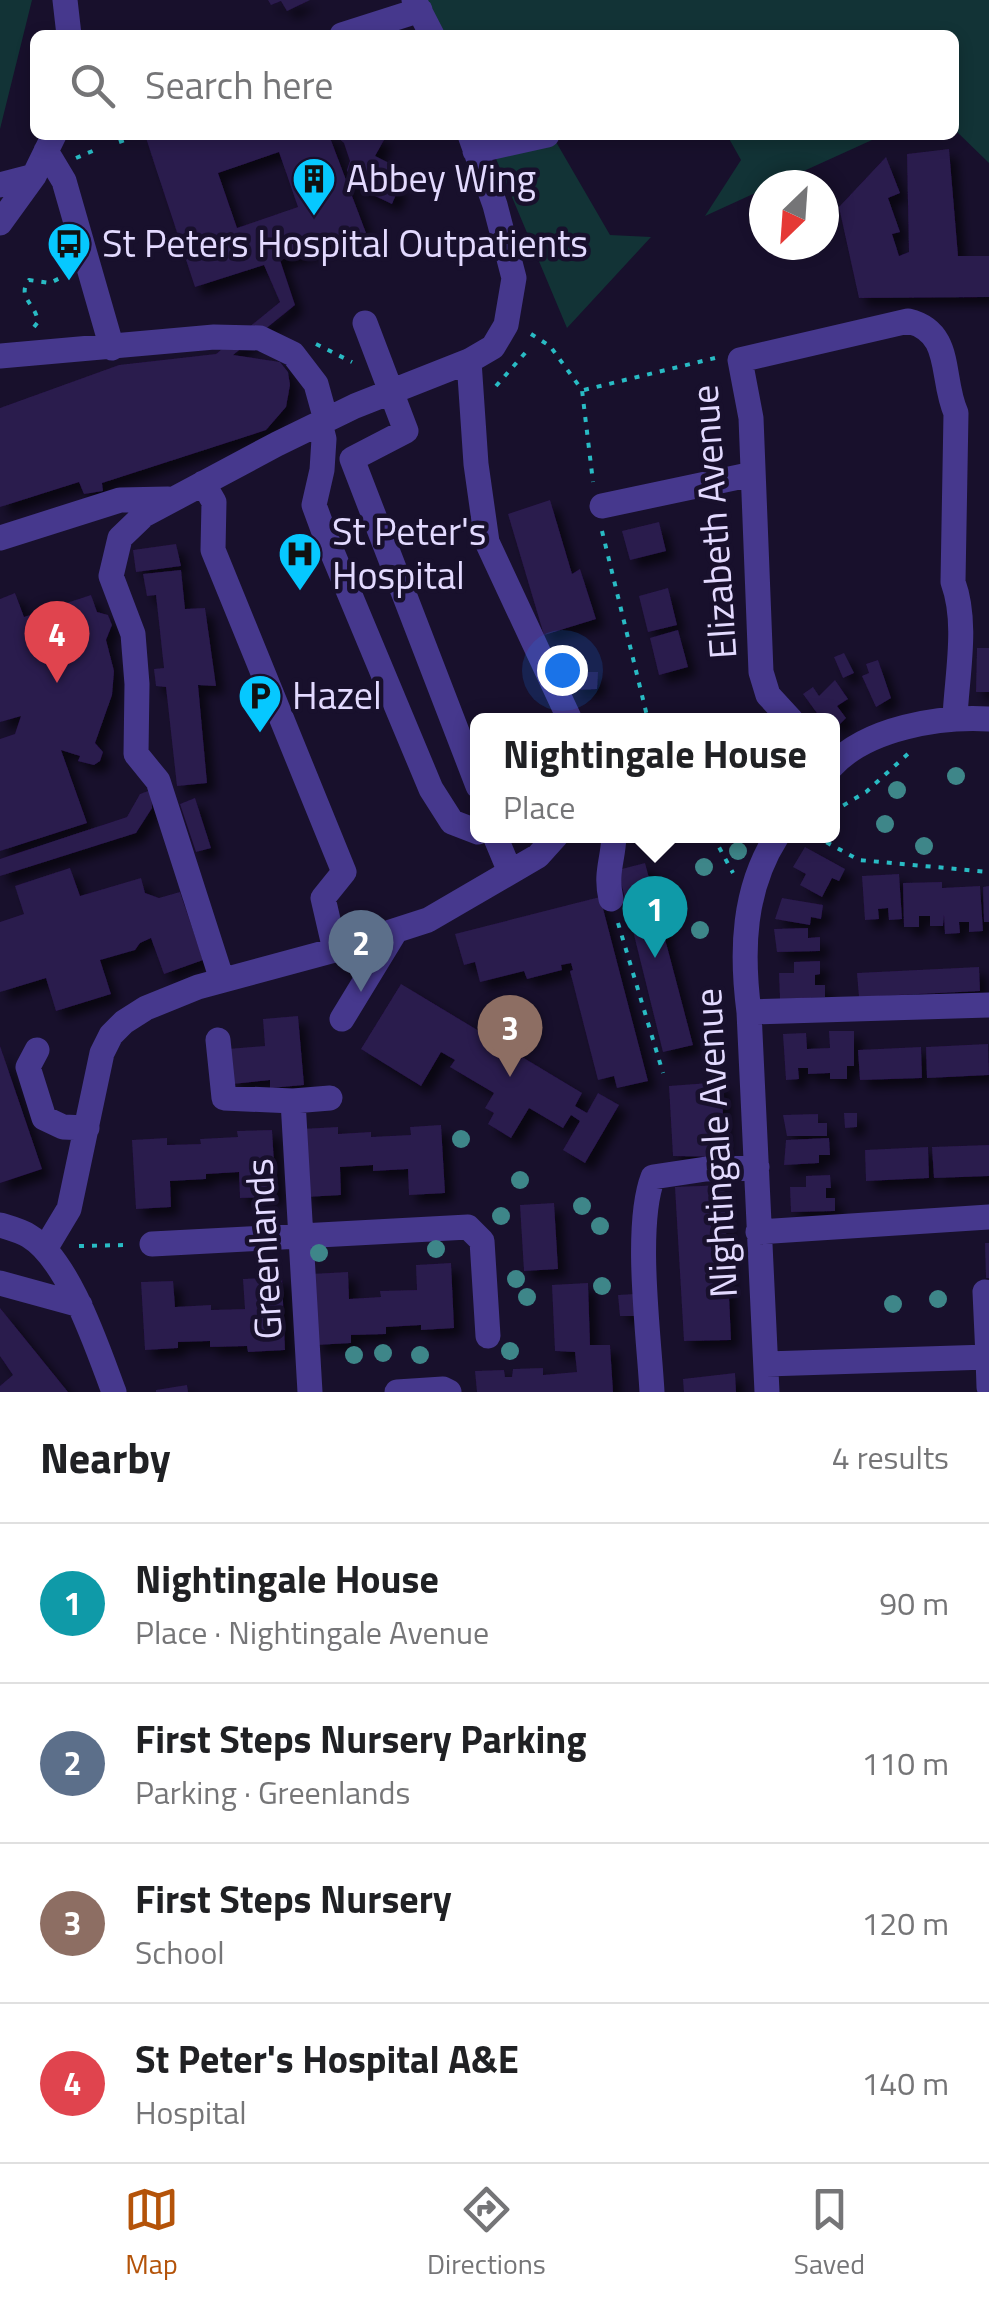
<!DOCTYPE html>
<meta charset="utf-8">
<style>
:root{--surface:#fff;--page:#f6f6f6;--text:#202124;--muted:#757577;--line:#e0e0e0;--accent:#b45309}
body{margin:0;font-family:"Titillium Web",sans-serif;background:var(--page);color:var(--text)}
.compass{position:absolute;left:749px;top:170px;width:90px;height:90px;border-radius:50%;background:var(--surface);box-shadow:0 5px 15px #0003;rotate:205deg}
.you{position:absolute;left:562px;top:670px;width:35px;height:35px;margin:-25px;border:8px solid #fff;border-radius:50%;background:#1a73e8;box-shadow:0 0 0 15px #1a73e833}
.badge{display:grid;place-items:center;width:65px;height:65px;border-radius:50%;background:var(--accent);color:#fff;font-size:32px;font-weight:700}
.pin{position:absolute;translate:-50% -82px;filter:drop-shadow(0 2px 5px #0008)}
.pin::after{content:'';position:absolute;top:52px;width:35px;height:30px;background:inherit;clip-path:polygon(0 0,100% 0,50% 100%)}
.popup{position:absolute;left:470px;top:713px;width:370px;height:130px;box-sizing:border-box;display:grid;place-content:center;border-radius:15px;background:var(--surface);filter:drop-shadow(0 2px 8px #0005);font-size:32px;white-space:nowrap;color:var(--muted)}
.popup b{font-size:38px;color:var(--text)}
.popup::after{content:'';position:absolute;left:50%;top:100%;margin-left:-20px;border:20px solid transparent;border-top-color:var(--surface)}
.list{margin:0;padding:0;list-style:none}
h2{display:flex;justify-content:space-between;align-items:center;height:130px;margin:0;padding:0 40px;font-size:42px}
h2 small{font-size:32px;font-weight:400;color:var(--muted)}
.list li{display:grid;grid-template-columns:65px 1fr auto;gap:30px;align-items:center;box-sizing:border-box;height:160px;padding:0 40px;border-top:2px solid var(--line)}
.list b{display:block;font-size:38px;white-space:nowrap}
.list p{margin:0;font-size:32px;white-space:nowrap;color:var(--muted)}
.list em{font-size:32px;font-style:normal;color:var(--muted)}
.icon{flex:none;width:55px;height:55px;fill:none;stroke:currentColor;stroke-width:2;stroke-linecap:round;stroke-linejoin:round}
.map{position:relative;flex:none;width:989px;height:1392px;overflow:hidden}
.search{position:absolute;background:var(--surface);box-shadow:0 5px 15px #0003;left:30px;right:30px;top:30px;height:110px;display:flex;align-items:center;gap:25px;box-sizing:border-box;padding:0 35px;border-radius:15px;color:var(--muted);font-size:38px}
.sheet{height:770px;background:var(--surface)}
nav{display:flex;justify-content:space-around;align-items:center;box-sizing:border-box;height:140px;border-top:2px solid var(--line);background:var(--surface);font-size:28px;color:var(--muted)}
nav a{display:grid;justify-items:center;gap:5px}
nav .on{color:var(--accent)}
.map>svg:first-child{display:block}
</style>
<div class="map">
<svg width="989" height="1392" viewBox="0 0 989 1392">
<defs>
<filter id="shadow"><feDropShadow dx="8" dy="8" stdDeviation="5" flood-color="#0009"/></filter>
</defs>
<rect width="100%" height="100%" fill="#18102c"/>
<!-- green -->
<path fill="#123336" d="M0 0H32L0 129Z
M423 0H989V163L954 129V35H439Z
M486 135H552L610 235 651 237 567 328Z
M727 135H883L773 185H764V189L705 216 741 160Z"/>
<!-- building -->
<path fill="#2b1a4e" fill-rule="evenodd" filter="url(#shadow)" d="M268 0H310L287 11 281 1 271 5Z
M145 135H329L366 233 280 260 295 305 233 355 280 362 288 372 290 385 286 407 266 430 102 483 103 491 84 494 79 482 0 507V408L119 365 216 354 280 302 264 265 195 287ZM279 152 298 207 237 228 218 173Z
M335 135H374L384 140 375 156 391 164 384 180 399 187 392 204 354 186 347 170 350 161 344 143Z
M949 149 958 256H989V297L859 298 839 207 886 157 900 193 888 198 900 232 892 234 899 256 909 252 907 154Z
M550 500 572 574 580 569 596 619 544 635 508 514Z
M659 522 666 551 630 560 622 531Z
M176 544 181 566 136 572 133 550Z
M181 570 185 609 205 608 216 686 198 685 207 783 177 786 166 687 156 686 154 669 164 668 156 595 147 596 143 574Z
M668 588 677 625 648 632 639 596Z
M15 593 24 617 91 595 97 612 108 615 112 625 106 640 114 671 112 695 95 743 103 752 100 761 94 765 78 761 80 756 61 750 87 823 0 851V739L15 734 21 716 0 722V599Z
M678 630 688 667 659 675 650 638Z
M977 648H989V692H976Z
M844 653 854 673 843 678 834 657Z
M878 660 891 698 876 707 862 676 869 673 866 664Z
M572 672H598L597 689 573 690Z
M835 680 848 699 837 706 846 718 835 729 832 720H822L803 694 813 687 819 696Z
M151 790 152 808 136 833 0 876V859L127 817 140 794Z
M195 798 211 848 196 852 180 804Z
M805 847 845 869 839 881 832 878 822 897 800 885 806 874 793 867Z
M645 863 693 1045 663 1052 618 870Z
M70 868 80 896 141 878 145 893 159 898 180 892 203 960 164 974 151 938 140 943 135 950 100 960 111 994 56 1011 46 978 0 992V922L24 914 15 886Z
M899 874 902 919 889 920 888 908 878 909 879 919 865 920 862 876Z
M942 882V888L980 886 983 931 969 932V922H959L960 933 945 934 944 915 943 926H930V916H919V927H904L903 883Z
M989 886V922H984L983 887Z
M600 897 648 1081 617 1088 614 1076 598 1080 570 971 573 970 571 963 561 965 562 970 527 979 524 971 480 982 475 962 464 965 455 934Z
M782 898 823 905 821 919 811 917 810 925 775 919Z
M808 928V938L820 937V951L777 952 774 929Z
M820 961V974L815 975V985H825V997L780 999 779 973H794V962Z
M979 967 980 991 859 997 857 973Z
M401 984 582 1093 575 1106 587 1113 598 1093 619 1105 585 1163 563 1150 580 1121 571 1115 563 1128 529 1108 511 1138 488 1124 494 1113 485 1108 494 1093 450 1067 455 1060 441 1052 421 1086 361 1049Z
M298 1016 304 1085 270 1088V1080L232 1084 228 1049 265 1046 263 1019Z
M829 1031H854V1066H847V1079H830V1073L808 1074V1068H798L799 1079 786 1080 783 1034 806 1033 807 1049 830 1048Z
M988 1044 989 1075 927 1078 926 1047Z
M0 1046 42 1169 0 1183Z
M921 1047 922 1078 860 1080 858 1050Z
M722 1082 724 1157 673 1156 669 1086Z
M844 1113H857V1127L845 1128Z
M818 1114V1123H827V1136H787L783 1115Z
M441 1125 445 1193 409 1195 408 1169 373 1171V1165L340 1167 341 1195 305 1197 301 1129 338 1127V1134L371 1132V1137L411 1135 410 1127Z
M272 1130 276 1197 240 1198 239 1172 206 1174V1179L170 1181 171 1207 136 1209 132 1140 167 1138V1145L201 1144 200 1139 238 1137 237 1131Z
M829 1138 830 1155H819V1163L784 1165 786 1140Z
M989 1145V1176L934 1178 932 1147Z
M928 1147 929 1178 866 1181 865 1150Z
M830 1175 831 1188H826V1198H835V1211L791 1212 790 1187H806V1176Z
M724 1185 731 1340 684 1341 675 1187Z
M554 1203 558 1269 524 1271 520 1205Z
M985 1243H989V1278H986Z
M451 1263 454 1328 421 1330V1325L386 1327V1334L351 1335V1343L315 1345 311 1274 348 1272 349 1299 381 1297 380 1291 417 1290 416 1265Z
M282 1277 285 1350 248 1352 247 1346 210 1347V1341L178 1342V1348L145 1350 141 1282 173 1281 175 1307 211 1305V1310L245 1309 243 1279Z
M588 1283 590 1345H610L613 1392H477L475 1371 504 1370 505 1377H512L513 1369 543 1368V1375L577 1372 575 1352 555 1351 552 1285Z
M636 1294 637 1316H620L618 1295Z
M0 1308 68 1392H0V1386L13 1375 0 1356Z
M735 1373 736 1392H684L683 1379Z
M187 1385 188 1392H156V1390Z"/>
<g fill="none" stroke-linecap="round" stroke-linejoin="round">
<!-- path -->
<path stroke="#29bbc4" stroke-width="4" stroke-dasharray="5 8" stroke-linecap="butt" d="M119 142 136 136
M76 158 95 150
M34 327 38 322C36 304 16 297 29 280L50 283 66 275
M531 334 550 346 582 390 593 482
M316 344 352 362
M496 386 526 352
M584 390 715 358
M602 531 648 720
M832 812 866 792 910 752
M713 836 733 873
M815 836 859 860 989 872
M618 923 663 1073
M79 1246 127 1245"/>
<!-- minor -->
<path stroke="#46388d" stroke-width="25" d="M65 0 69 35
M414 0 432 35
M342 35 420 10
M46 151 64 181 112 348
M475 151 547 135
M0 185 34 176
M0 223 34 176 54 135
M365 323 406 431 352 459 478 786
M0 356 214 337 260 338 293 354 316 384 326 420
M469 361 476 464 487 542 570 720
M320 423 324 439 322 470 314 505 325 535 431 789 452 822 478 832
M203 483 214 502 213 550 344 872 323 898 335 950
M602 506 753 474
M0 538 120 500 168 499
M791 720 768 695 761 672 751 418 740 360 908 321C954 332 940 378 956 413L953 582C968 623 957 674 955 717
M832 766C867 728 940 716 989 719
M495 836 510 872
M611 899C605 873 613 861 614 836
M222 980 158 781 136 754 137 684 133 634 111 576 120 538 144 515 277 444 355 406 469 361 493 347 506 325 514 278 495 205 470 135
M749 1012 989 1005
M342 1019 395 932
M218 1040 224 1098 293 1101 330 1098
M37 1050 28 1067 44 1118 63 1127 87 1128
M293 1101 310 1392
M0 1225C10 1228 21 1231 29 1236 69 1260 98 1350 114 1392
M758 1232 989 1217
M152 1244 468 1227 482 1241 488 1336
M45 1249 69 1209 102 1053 111 1035 124 1022 146 1008 198 987 335 950 428 920 538 856 556 836
M0 1283 80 1305
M988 1357 989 1387
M766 1364 988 1357 985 1292
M397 1392 443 1389 449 1392
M652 1392C649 1336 634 1226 653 1177L706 1169 757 1167
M767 1392 749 1012C741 951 743 889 777 836"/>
</g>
<!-- trees -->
<g fill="#3e8689">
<circle cx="956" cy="776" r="9"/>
<circle cx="897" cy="790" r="9"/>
<circle cx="885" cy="824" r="9"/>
<circle cx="924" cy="846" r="9"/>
<circle cx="738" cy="851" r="9"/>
<circle cx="704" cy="867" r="9"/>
<circle cx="667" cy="914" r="9"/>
<circle cx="700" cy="930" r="9"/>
<circle cx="461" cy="1139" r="9"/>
<circle cx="520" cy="1180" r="9"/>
<circle cx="582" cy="1206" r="9"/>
<circle cx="501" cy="1216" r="9"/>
<circle cx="600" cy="1226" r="9"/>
<circle cx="436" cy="1249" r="9"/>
<circle cx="319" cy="1253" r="9"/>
<circle cx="516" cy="1279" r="9"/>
<circle cx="602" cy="1286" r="9"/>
<circle cx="527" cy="1297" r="9"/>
<circle cx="938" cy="1299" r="9"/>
<circle cx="893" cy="1304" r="9"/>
<circle cx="510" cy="1351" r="9"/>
<circle cx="383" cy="1353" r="9"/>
<circle cx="354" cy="1355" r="9"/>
<circle cx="420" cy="1355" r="9"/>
</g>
<!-- icons -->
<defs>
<symbol id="building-pin" viewBox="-11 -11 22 30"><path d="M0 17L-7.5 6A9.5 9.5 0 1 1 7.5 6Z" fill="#06c8ff" stroke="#18102c"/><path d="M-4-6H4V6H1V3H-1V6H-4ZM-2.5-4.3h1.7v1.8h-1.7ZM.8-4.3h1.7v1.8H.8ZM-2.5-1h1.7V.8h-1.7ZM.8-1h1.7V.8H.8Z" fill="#111"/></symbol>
<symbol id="bus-pin" viewBox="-11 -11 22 30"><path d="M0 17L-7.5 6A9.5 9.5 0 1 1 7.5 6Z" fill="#06c8ff" stroke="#18102c"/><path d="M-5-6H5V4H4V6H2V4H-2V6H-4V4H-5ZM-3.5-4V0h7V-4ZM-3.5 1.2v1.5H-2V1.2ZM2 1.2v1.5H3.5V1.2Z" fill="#111"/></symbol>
<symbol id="hospital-pin" viewBox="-11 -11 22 30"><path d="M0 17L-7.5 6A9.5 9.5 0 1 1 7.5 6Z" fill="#06c8ff" stroke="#18102c"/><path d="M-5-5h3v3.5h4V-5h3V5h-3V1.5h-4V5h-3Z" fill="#111"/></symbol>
<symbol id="parking-pin" viewBox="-11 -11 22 30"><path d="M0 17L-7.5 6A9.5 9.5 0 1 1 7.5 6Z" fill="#06c8ff" stroke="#18102c"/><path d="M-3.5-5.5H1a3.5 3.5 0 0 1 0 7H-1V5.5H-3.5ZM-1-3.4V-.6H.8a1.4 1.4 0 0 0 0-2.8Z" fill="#111"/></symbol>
</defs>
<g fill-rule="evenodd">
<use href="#building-pin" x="289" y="154" width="50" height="68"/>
<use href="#bus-pin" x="44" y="219" width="50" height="68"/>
<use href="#hospital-pin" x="275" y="529" width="50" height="68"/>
<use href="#parking-pin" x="235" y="671" width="50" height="68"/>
</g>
<g text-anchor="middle" stroke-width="9" stroke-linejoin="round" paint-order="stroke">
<!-- poi labels -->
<g font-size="38" fill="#e3daff" stroke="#18102c" text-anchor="start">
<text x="346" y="192">Abbey Wing</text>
<text x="102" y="257">St Peters Hospital Outpatients</text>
<text x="332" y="545">St Peter's<tspan x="332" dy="44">Hospital</tspan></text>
<text x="292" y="709">Hazel</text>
</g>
<!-- street labels -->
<g font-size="38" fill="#e3daff" stroke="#18102c">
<text transform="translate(714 522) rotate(-94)" y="13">Elizabeth Avenue</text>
<text transform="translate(716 1143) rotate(-93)" y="13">Nightingale Avenue</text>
<text transform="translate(264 1249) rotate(-93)" y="13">Greenlands</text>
</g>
</g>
</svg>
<svg class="compass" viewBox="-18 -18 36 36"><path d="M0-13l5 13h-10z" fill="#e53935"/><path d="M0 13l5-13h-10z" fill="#757577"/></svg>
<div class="you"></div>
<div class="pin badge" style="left:655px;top:958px;background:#0f9aa8">1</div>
<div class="popup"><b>Nightingale House</b>Place</div>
<div class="pin badge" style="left:361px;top:992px;background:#5c6f8a">2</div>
<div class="pin badge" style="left:510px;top:1077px;background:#8d6e63">3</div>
<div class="pin badge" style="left:57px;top:683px;background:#e0444e">4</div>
<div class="search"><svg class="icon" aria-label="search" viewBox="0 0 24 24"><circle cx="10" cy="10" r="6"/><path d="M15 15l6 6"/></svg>Search here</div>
</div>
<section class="sheet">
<h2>Nearby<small>4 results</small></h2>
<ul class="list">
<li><span class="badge" style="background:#0f9aa8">1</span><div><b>Nightingale House</b><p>Place · Nightingale Avenue</p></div><em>90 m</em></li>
<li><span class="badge" style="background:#5c6f8a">2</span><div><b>First Steps Nursery Parking</b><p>Parking · Greenlands</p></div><em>110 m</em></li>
<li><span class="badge" style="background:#8d6e63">3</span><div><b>First Steps Nursery</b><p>School</p></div><em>120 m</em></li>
<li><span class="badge" style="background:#e0444e">4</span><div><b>St Peter's Hospital A&amp;E</b><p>Hospital</p></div><em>140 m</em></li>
</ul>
</section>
<nav>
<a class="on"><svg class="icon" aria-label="map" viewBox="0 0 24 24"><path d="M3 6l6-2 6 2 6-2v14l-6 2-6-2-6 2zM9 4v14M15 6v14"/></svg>Map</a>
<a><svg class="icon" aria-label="directions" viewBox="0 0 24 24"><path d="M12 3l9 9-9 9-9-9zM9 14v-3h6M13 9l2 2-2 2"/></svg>Directions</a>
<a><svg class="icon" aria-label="saved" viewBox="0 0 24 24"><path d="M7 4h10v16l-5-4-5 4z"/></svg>Saved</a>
</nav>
